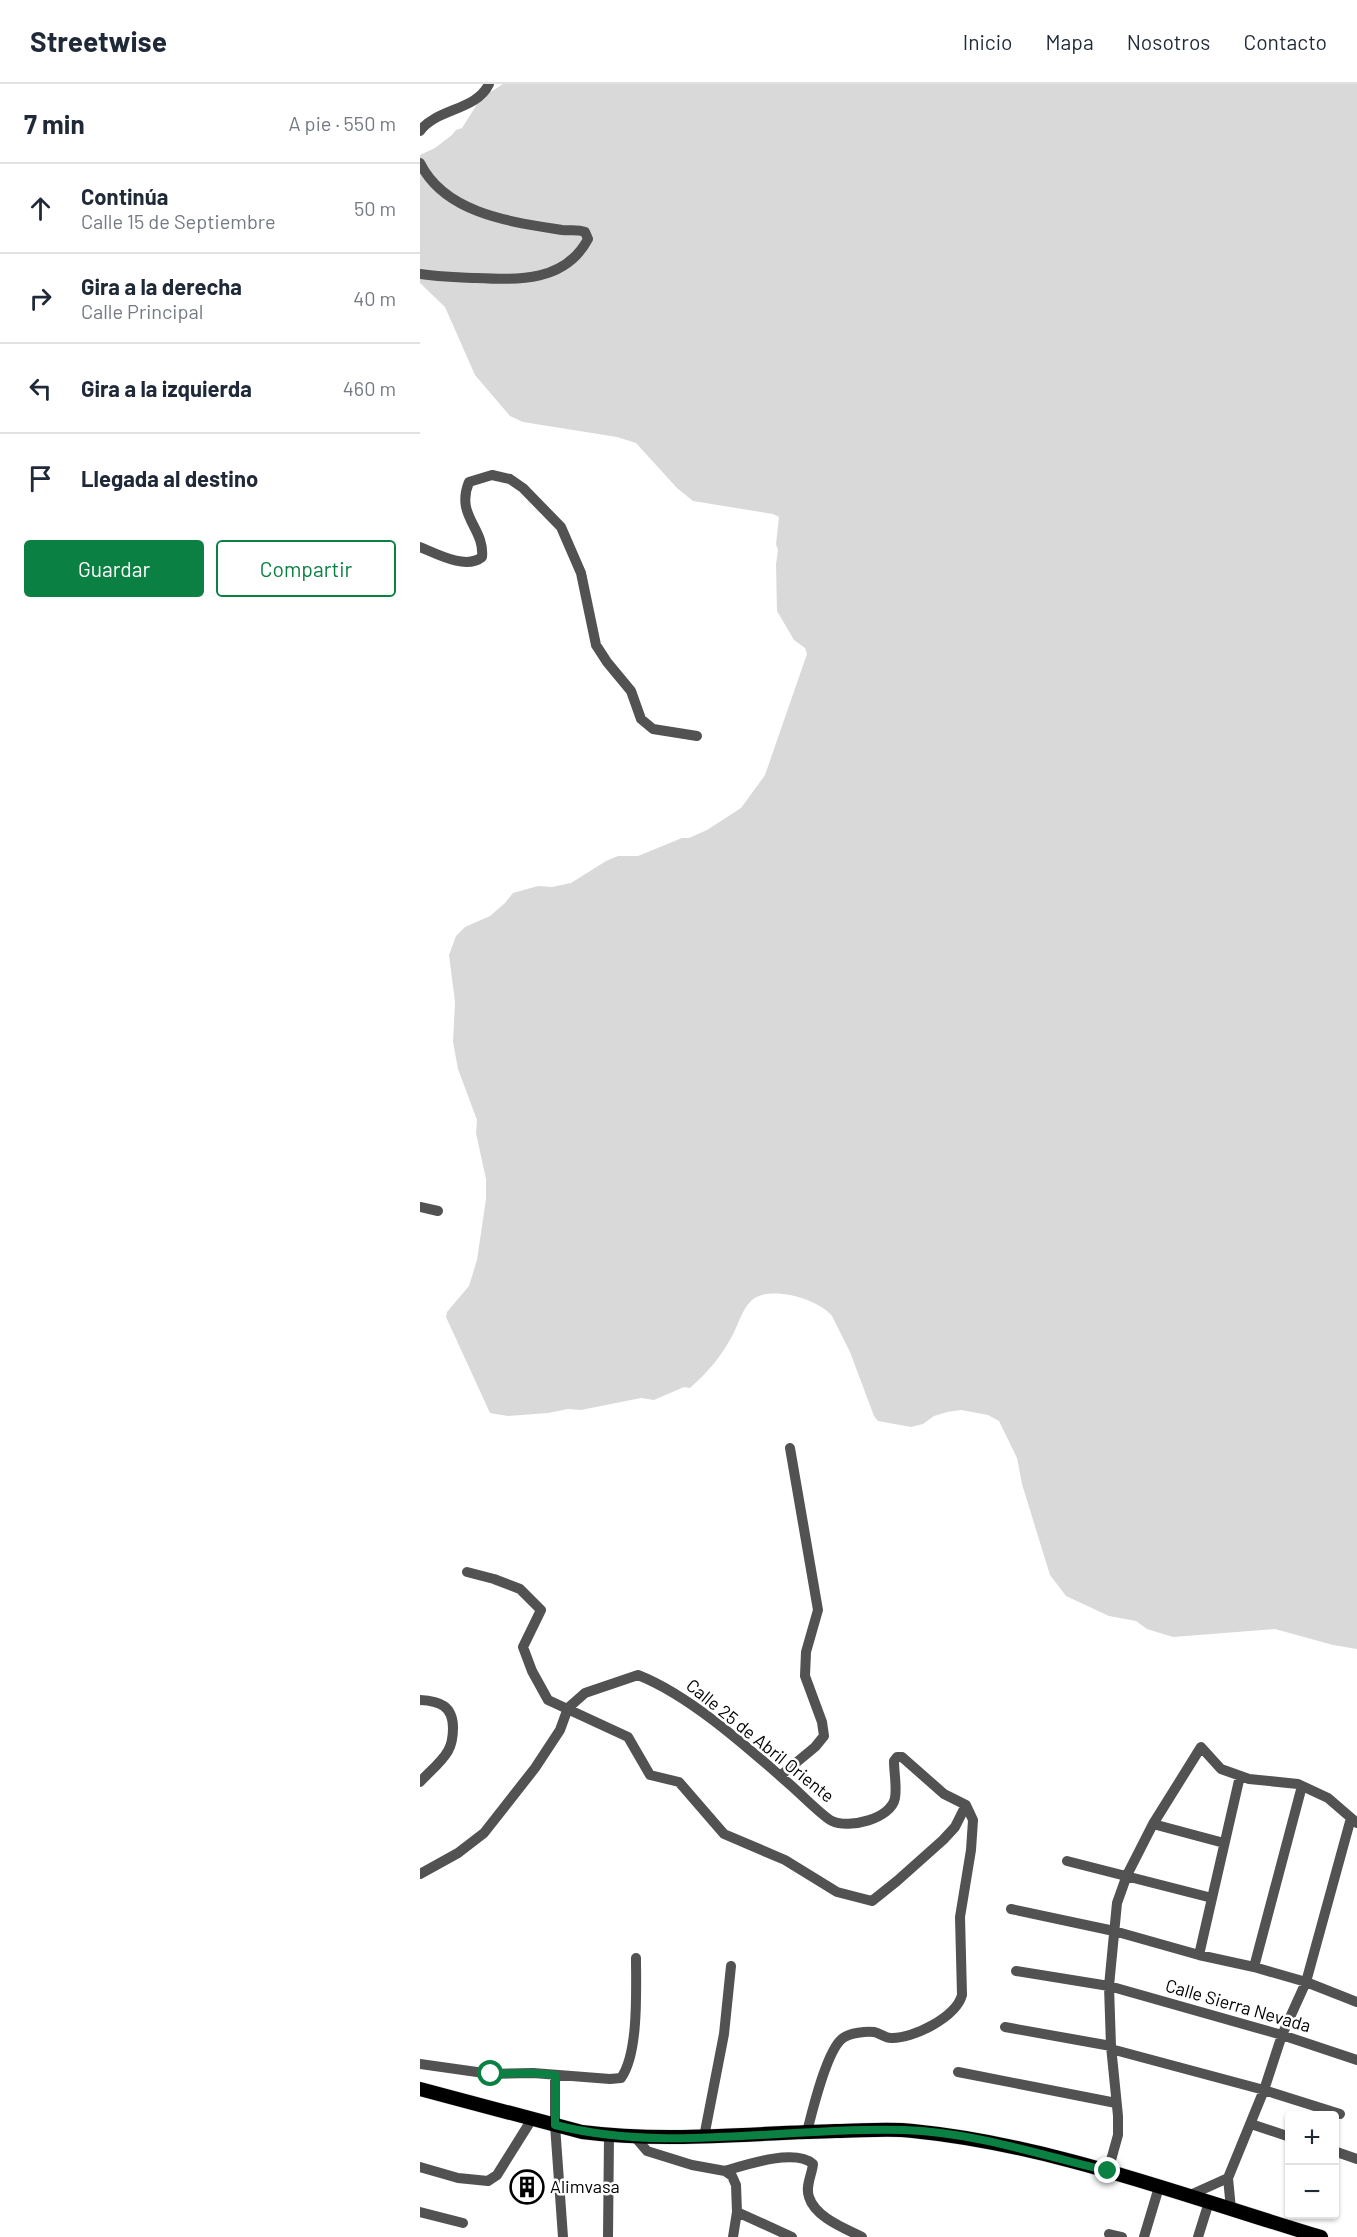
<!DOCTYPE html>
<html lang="es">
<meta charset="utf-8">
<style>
:root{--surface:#fff;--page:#f6f6f7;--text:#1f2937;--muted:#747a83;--line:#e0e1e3;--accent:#0b8043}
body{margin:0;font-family:Barlow,sans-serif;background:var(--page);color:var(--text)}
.controls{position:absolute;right:18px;bottom:18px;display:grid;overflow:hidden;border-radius:6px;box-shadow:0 2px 4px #0004}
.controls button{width:54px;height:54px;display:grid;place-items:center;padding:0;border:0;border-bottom:2px solid var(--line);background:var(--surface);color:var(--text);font:30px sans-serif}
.stop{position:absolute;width:18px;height:18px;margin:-14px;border:4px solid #0b8043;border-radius:50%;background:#fff}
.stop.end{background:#0b8043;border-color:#fff;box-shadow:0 2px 6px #0008}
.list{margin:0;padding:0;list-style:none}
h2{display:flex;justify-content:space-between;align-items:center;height:78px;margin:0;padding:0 24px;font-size:26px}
h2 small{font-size:20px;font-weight:400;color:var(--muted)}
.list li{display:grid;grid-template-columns:39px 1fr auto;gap:18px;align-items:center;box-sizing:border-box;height:90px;padding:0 24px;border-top:2px solid var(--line)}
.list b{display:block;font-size:22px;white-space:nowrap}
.list p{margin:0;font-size:20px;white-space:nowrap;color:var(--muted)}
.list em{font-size:20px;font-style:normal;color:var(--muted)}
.actions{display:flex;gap:12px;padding:18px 24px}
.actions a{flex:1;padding:14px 0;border:2px solid var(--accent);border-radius:6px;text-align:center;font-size:21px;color:var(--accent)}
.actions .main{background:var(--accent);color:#fff}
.icon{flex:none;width:33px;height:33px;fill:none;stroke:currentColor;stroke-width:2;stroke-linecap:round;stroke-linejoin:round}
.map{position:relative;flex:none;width:937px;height:2153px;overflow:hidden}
header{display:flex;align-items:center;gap:36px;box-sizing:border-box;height:84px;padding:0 30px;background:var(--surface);border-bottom:2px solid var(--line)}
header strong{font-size:28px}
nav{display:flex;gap:33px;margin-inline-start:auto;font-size:21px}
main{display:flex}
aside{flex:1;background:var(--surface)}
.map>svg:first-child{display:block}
</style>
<header>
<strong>Streetwise</strong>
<nav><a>Inicio</a><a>Mapa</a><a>Nosotros</a><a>Contacto</a></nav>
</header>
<main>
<aside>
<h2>7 min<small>A pie · 550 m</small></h2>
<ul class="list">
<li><svg class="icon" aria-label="ahead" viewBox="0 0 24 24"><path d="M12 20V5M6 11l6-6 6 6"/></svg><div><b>Continúa</b><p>Calle 15 de Septiembre</p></div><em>50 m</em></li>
<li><svg class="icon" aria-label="right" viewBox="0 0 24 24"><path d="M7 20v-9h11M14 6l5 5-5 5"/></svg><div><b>Gira a la derecha</b><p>Calle Principal</p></div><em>40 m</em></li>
<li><svg class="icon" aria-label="left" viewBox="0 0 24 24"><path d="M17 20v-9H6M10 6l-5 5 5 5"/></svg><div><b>Gira a la izquierda</b></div><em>460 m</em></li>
<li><svg class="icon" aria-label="arrive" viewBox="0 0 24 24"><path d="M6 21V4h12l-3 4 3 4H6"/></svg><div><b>Llegada al destino</b></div></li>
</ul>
<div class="actions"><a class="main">Guardar</a><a>Compartir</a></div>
</aside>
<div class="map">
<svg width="937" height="2153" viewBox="0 0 937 2153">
<rect width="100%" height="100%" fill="#fff"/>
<!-- green -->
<path fill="#d9d9d9" d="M83 0H937V1565L913 1561 855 1545 753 1553 727 1545 716 1537 689 1532 646 1512 630 1491 602 1400 597 1374 579 1337 568 1331 541 1326 527 1328 514 1332 503 1340 491 1343 458 1337 454 1332 430 1268 412 1232C399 1215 348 1200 331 1217 321 1227 318 1242 311 1254 300 1274 287 1289 270 1304L264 1303 234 1316 221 1314 161 1326 148 1325 128 1329 88 1332 70 1329 26 1233 27 1228 49 1202 57 1176 66 1115V1095L56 1049 57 1036 38 985 33 958 35 918 29 871 36 852 45 843 70 832 85 819 93 809 118 802 132 803 151 799 186 777 198 772H218L262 754H269L287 746 321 724 345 691 387 570 385 564 374 556 357 527 356 480 358 466 356 460 359 433 353 430 273 417 257 404 216 359 197 353 103 338 90 332 55 291 25 223 0 199V71L15 64 32 51 36 46 42 44 61 14Z"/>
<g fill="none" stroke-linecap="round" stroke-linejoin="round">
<defs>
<path id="major" d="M0 2005 162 2048C247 2059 332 2049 416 2047 442 2047 468 2044 493 2047 633 2061 767 2113 901 2153"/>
</defs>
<!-- major casing -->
<use href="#major" stroke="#dbdbdb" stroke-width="15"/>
<!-- minor -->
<path stroke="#525252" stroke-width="10" d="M0 47C17 24 56 27 69 0
M0 79C25 130 92 138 142 146 150 147 157 145 165 148L168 155C145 198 99 196 56 194 37 193 19 193 0 190
M0 463C17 470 46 486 62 473 65 444 35 432 49 398L72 391 90 395 103 404 141 443 161 489 176 561 187 578 211 607 221 635 233 645 277 652
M0 1123 18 1127
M47 1488 74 1495 100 1505 121 1526 103 1563 112 1587 128 1616 208 1653 230 1691 259 1698 304 1750 365 1776 417 1808 452 1817 477 1797 523 1756 535 1743 546 1721
M0 1616C20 1617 33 1622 33 1644 33 1652 32 1660 28 1667 21 1679 9 1688 0 1698
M360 1692 395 1663 404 1652 402 1638 385 1592 386 1568 398 1526 370 1364
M733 1740 804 1759
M647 1777 792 1814
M0 1790 38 1769 64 1749 115 1684 140 1646 148 1624 165 1609 218 1591C269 1611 326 1662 367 1698 377 1706 403 1733 412 1737 429 1745 471 1735 475 1714 477 1702 474 1689 474 1677L477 1673H482L524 1710 546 1721 553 1736 551 1766 540 1833 542 1911C536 1933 493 1955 471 1954 465 1954 460 1949 454 1948 446 1947 430 1949 423 1954 407 1965 392 2028 387 2048
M591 1825 694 1847 779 1871 834 1883 886 1898 937 1918
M779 1871 820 1692
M834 1883 882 1702
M596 1887 689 1902 862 1951 937 1976
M585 1943 691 1962
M691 1965 844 2006 920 2030
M0 1980 71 1990 113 1989 190 1995 201 1994C219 1969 216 1905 216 1874
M538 1988 696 2019
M135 1991V2041L143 2153
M831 2040 870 2053
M215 2053 227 2067 272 2081 305 2087 312 2092 316 2101 317 2128 313 2153
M284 2053 304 1950 311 1882
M914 2067 937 2075
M0 2083 38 2094 68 2097 77 2091 112 2035
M305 2087C325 2081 375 2064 393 2080 392 2091 385 2102 389 2113 395 2133 424 2144 442 2153
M688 2087 698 2051V2032L691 1962 689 1902 697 1819 707 1791 733 1740 781 1663 801 1685 829 1695 878 1700 908 1714 937 1739
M808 2094 844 2006 862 1951 886 1898 931 1734
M768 2112 808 2094 811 2125
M0 2128 43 2139
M317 2128 372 2153
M689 2150 702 2153
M188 2153 189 2052
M724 2153 739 2103
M778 2153 789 2118"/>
<!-- major -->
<use href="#major" stroke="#000" stroke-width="14"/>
</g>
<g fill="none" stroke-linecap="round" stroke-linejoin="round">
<!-- route -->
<path stroke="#0b8043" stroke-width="8" d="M71 1990 113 1989 135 1991V2041C249 2070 368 2042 484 2046 553 2048 621 2071 688 2087"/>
</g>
<!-- icons -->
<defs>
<symbol id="building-ring" viewBox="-11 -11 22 22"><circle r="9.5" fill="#fff" stroke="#000" stroke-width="1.5"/><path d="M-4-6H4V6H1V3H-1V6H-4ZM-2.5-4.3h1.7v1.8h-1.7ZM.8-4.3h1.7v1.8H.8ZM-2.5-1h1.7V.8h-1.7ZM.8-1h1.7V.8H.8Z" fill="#000"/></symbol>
</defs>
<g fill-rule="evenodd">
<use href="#building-ring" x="88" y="2084" width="38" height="38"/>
</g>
<g text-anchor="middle" stroke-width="5" stroke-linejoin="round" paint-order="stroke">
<!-- street labels -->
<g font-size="18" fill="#000" stroke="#fff">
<text transform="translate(340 1657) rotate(39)" y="6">Calle 25 de Abril Oriente</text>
<text transform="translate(818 1922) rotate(16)" y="6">Calle Sierra Nevada</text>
</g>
<!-- poi labels -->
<g font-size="18" fill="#000" stroke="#fff" text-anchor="start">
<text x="130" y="2109">Alimvasa</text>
</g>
</g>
</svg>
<div class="controls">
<button>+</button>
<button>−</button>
</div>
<div class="stop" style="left:71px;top:1990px"></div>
<div class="stop end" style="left:688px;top:2087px"></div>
</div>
</main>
